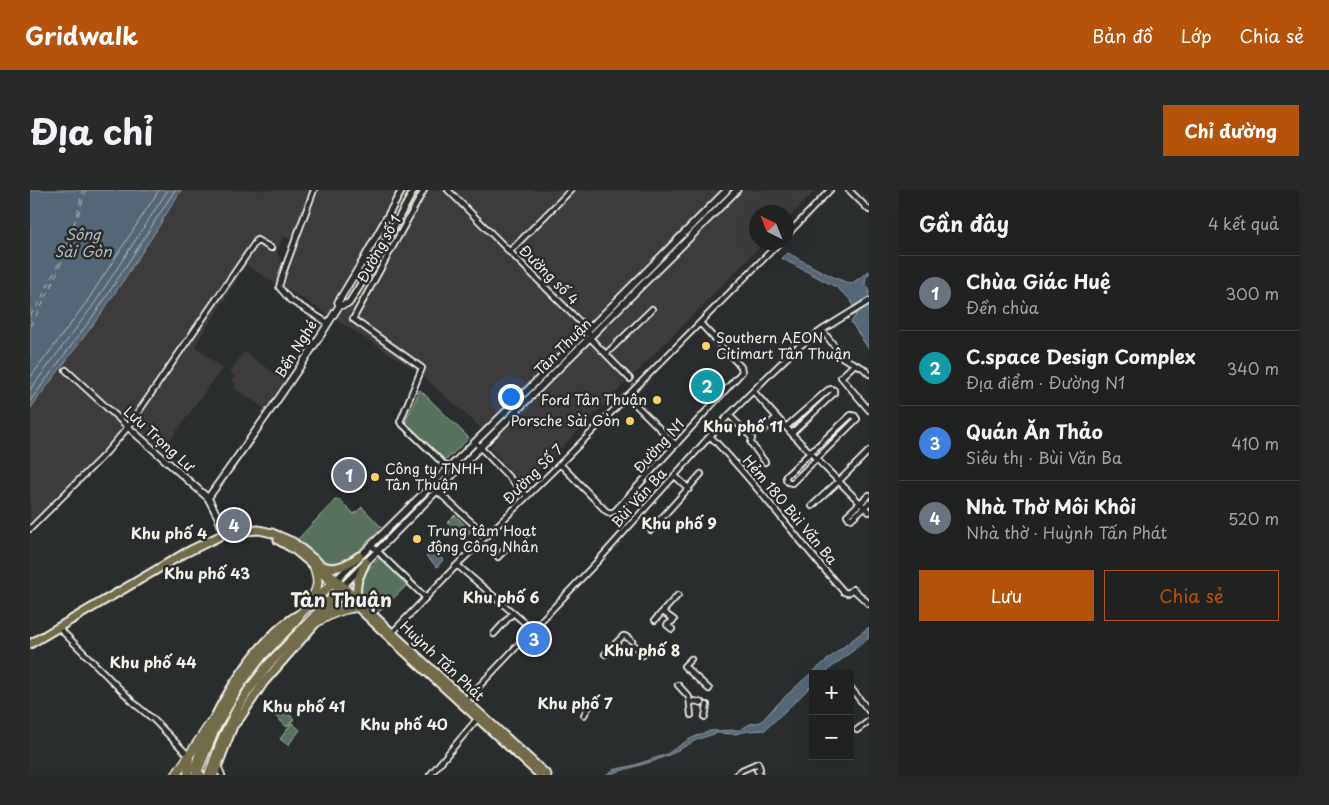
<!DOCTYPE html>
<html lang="vi">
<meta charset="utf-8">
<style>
:root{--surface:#202222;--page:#282a2a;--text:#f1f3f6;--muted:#a2a4a5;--line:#3d3f40;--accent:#b45309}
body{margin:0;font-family:"Playpen Sans",sans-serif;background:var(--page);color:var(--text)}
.controls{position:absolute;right:15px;bottom:15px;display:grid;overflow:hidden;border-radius:0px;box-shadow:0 5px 20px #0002}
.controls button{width:45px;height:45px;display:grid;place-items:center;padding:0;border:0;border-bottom:1px solid var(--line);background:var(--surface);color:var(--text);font:25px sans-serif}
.compass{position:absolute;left:719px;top:15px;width:45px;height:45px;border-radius:50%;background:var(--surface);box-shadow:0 5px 20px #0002;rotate:317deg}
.you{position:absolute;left:480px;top:206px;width:18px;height:18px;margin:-12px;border:4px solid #fff;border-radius:50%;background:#1a73e8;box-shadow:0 0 0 8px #1a73e833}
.badge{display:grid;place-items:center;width:32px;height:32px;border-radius:50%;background:var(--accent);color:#fff;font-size:16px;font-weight:700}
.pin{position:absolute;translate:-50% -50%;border:2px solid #fff;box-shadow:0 1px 5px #0006}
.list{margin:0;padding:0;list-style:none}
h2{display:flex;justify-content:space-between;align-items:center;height:65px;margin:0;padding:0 20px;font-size:21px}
h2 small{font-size:16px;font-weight:400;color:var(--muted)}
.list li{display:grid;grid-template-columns:32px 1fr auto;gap:15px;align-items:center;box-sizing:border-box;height:75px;padding:0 20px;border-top:1px solid var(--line)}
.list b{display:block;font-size:19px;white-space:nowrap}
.list p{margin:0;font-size:16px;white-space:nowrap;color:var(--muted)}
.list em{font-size:16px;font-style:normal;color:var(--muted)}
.actions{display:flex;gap:10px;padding:15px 20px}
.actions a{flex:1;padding:11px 0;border:1px solid var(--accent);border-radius:0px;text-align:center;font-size:18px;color:var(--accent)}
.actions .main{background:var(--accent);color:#fff}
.map{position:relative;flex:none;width:839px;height:585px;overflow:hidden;border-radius:0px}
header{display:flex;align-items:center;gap:30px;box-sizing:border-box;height:70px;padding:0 25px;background:var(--accent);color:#fff}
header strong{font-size:24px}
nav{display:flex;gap:28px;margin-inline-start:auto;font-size:18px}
.intro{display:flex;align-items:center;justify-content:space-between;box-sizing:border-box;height:120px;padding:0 30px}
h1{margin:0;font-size:35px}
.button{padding:12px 22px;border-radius:0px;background:var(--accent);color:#fff;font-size:18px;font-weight:700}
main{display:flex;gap:30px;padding:0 30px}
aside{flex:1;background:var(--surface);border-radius:0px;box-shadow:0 5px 20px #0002}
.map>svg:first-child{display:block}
</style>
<header>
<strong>Gridwalk</strong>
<nav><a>Bản đồ</a><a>Lớp</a><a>Chia sẻ</a></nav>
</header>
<div class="intro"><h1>Địa chỉ</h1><a class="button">Chỉ đường</a></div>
<main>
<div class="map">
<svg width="839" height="585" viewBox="0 0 839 585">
<rect width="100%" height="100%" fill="#2a2d2e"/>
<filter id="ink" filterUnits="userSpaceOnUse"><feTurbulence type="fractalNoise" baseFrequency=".02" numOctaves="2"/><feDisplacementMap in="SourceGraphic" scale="10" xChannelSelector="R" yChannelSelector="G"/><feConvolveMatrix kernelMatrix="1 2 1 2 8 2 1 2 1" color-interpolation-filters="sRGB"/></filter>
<g filter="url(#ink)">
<!-- built -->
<path fill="#3e3a3b" d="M151 0H280L262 50 253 46 247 63 254 75 246 94 216 75 165 156 192 178 133 260 105 238 0 345V219L71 124 124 44Z
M289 0H786L757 30 756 22H726V52L734 53 494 296 460 258 465 250 387 181 254 97 261 72Z
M214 162 255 190 235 219 204 198 206 194 202 191 205 186 200 182Z"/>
<!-- green -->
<path fill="#58715f" stroke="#a6b1a4" d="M390 200 439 248 414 272 375 232Z
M305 310H310L324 324 332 317 351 337 320 370 303 376 291 372 267 350Z
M425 325 441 341 433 349 417 333Z
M351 366 378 392 377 395 348 423 329 407 327 395 332 386Z
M250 516 264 529 257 537 243 524Z
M262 533 270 540 258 555 250 549Z"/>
<!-- water -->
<path fill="#546676" stroke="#949ea4" d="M0 0H151L124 44 71 124 0 219Z
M758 63C778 74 798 86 821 94L839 81V84L836 87 835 94 839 99V159L836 155 821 132 826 125 821 110 806 97 751 68Z
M403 359 413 370 407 377 396 366Z
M839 437V448L793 484H783V494C768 510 751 524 735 540L718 541 705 544 687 543 668 549 641 564 624 571 583 583 582 585H576L583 580 605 575 637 564 658 550 669 545 680 541 710 540 720 534 731 532C761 497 803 465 839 437Z"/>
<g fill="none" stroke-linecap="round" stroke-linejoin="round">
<!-- shore -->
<path stroke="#b4b9ba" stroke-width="1" d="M0 188 56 113 129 0
M0 200 62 117 138 0
M0 211 67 121 145 0"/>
<!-- ferry -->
<path stroke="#b4b9ba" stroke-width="1" stroke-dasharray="6 5" stroke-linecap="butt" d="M48 26 56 0
M0 126 9 113 32 67
M0 136C26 94 42 47 53 0"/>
<defs>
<path id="minor" d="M284 0 253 83 249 97 260 110 298 133
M394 0 323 129 392 178 370 232 418 278
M418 0 558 140 560 148 600 189
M819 0 839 20
M756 46 800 0
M479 62 541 0
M792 140 806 158 813 168 833 178 839 184
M576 164 622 119
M825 174 811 187 839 220
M36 180 98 237
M723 201 764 246 839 322
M597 206 646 255
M699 225 722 248 721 253 735 272
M821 225 825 226 827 229 762 293 758 292 756 289V286L780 263Z
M756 237 798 200 802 199 804 200V203L762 243
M732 241 747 227
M680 246C728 295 768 351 814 402L818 403 823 399 839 414
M448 255 497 306
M530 274 576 321 580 323 585 321 712 182 711 177 670 133
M645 286 659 299
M407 301 449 339
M782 316 809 291 839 261
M819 328 817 325 839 305
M819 328 821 329 839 313
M0 339 75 264 98 237 227 50 241 58
M621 340 671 284
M341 355 396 408
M468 367 482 352
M427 375 502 439
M633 422 644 430 637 435 642 439
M625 430 648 405
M31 440 106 515 123 529 159 566
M361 444 427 375 530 274 750 52
M464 444 483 423
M604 455 613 465
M575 464 593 446H595L602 451
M661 469 654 476 679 499
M648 495 659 507 661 525
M820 497 839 521
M435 511 566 373 699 225 742 182 767 158 792 140 839 111
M660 513 665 511 672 513
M554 525 560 515
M675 527 677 515
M827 540 839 531
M188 576 192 585
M400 585 448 528
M706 585 712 580 728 573 730 579 727 580 730 585"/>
<path id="tertiary" d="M309 116 319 113 341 78 384 0
M98 237 178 308 188 327 194 344
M178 308C223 245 268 183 309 116L308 112 331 74 372 0
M306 390 558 140 697 0
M313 396C443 263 576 132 707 0"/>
<path id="primary" d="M248 350 265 360 284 376 374 461 510 585
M293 376C307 381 318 374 329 366
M328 410C324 395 329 386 336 372
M0 454 155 363 194 344 202 342 229 340 242 343 263 352 290 374 362 443 517 585
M171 585 165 579C166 570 170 562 173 553 189 512 231 444 271 423
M184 585 203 536 210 528 234 492 312 403"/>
<path id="trunk" d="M281 410C289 396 289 391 284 376
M278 438C293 427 308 419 328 417
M146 585 184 528
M158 585 159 566
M166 585 185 539 206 501 218 484 232 466 265 432 271 423 306 390
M179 585 193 547 208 517 218 501 237 476 313 396"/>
</defs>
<!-- minor casing -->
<use href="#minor" stroke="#f4f1e8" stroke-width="8"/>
<!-- tertiary casing -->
<use href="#tertiary" stroke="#f4f1e8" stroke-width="9"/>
<!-- primary casing -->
<use href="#primary" stroke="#f4f1e8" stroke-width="11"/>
<!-- trunk casing -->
<use href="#trunk" stroke="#f4f1e8" stroke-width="11"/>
<!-- minor -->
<use href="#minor" stroke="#2a2d2e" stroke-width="4.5"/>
<!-- tertiary -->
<use href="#tertiary" stroke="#2a2d2e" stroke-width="5.5"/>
<!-- primary -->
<use href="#primary" stroke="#726c4b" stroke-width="7"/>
<!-- trunk -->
<use href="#trunk" stroke="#726c4b" stroke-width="8"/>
</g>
</g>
<!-- markers -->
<g fill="#ffd166" stroke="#2a2d2e" stroke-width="2">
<circle cx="676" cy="156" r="5"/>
<circle cx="627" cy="210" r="5"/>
<circle cx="600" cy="231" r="5"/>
<circle cx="345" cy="287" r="5"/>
<circle cx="387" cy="349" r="5"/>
</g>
<g text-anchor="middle" stroke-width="5" stroke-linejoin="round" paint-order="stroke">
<!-- street labels -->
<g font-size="14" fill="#f4f1e8" stroke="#2a2d2e">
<text transform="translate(349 59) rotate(-61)" y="5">Đường số 1</text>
<text transform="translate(519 85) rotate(45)" y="5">Đường số 4</text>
<text transform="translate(533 157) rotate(-45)" y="5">Tân Thuận</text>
<text transform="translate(266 159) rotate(-58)" y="5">Bến Nghé</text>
<text transform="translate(129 249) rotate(42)" y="5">Lưu Trọng Lư</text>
<text transform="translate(629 256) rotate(-48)" y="5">Đường N1</text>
<text transform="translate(503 284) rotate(-45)" y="5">Đường Số 7</text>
<text transform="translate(609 308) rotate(-48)" y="5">Bùi Văn Ba</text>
<text transform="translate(760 320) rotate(50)" y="5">Hẻm 180 Bùi Văn Ba</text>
<text transform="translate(412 471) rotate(43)" y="5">Huỳnh Tấn Phát</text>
</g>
<!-- poi labels -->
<g font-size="14" fill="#f4f1e8" stroke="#2a2d2e" text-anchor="start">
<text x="686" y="153">Southern AEON<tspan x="686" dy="16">Citimart Tân Thuận</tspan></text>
<text x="617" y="215" text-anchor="end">Ford Tân Thuận</text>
<text x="590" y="236" text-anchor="end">Porsche Sài Gòn</text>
<text x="355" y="284">Công ty TNHH<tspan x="355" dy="16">Tân Thuận</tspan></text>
<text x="397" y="346">Trung tâm Hoạt<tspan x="397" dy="16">động Công Nhân</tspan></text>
</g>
<!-- water labels -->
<g font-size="15" font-style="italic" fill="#b4b9ba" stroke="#2a2d2e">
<text x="53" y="50">Sông<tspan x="53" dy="17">Sài Gòn</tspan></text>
</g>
<!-- neighbourhood labels -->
<g font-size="15" font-weight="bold" fill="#f4f1e8" stroke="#2a2d2e">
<text x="713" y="242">Khu phố 11</text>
<text x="649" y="339">Khu phố 9</text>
<text x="139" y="349">Khu phố 4</text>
<text x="177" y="389">Khu phố 43</text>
<text x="471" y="413">Khu phố 6</text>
<text x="612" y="466">Khu phố 8</text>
<text x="123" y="478">Khu phố 44</text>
<text x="545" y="519">Khu phố 7</text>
<text x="274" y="522">Khu phố 41</text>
<text x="374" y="540">Khu phố 40</text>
</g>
<!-- district labels -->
<g font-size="19" font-weight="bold" fill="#f4f1e8" stroke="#2a2d2e">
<text x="311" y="417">Tân Thuận</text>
</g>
</g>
</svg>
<div class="controls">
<button>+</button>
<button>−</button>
</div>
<svg class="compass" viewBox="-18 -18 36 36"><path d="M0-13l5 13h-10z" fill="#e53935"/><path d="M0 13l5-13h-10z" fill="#a2a4a5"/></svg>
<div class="you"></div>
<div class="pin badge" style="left:319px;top:285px;background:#6b7280">1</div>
<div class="pin badge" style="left:677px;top:196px;background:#0f9aa8">2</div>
<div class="pin badge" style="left:504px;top:449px;background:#3f7fe0">3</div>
<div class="pin badge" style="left:204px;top:335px;background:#6b7280">4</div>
</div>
<aside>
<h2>Gần đây<small>4 kết quả</small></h2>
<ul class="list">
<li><span class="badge" style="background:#6b7280">1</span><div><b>Chùa Giác Huệ</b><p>Đền chùa</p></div><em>300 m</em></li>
<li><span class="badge" style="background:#0f9aa8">2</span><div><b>C.space Design Complex</b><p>Địa điểm · Đường N1</p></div><em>340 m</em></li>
<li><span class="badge" style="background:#3f7fe0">3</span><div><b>Quán Ăn Thảo</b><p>Siêu thị · Bùi Văn Ba</p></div><em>410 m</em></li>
<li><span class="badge" style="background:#6b7280">4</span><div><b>Nhà Thờ Môi Khôi</b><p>Nhà thờ · Huỳnh Tấn Phát</p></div><em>520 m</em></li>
</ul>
<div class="actions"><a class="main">Lưu</a><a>Chia sẻ</a></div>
</aside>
</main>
